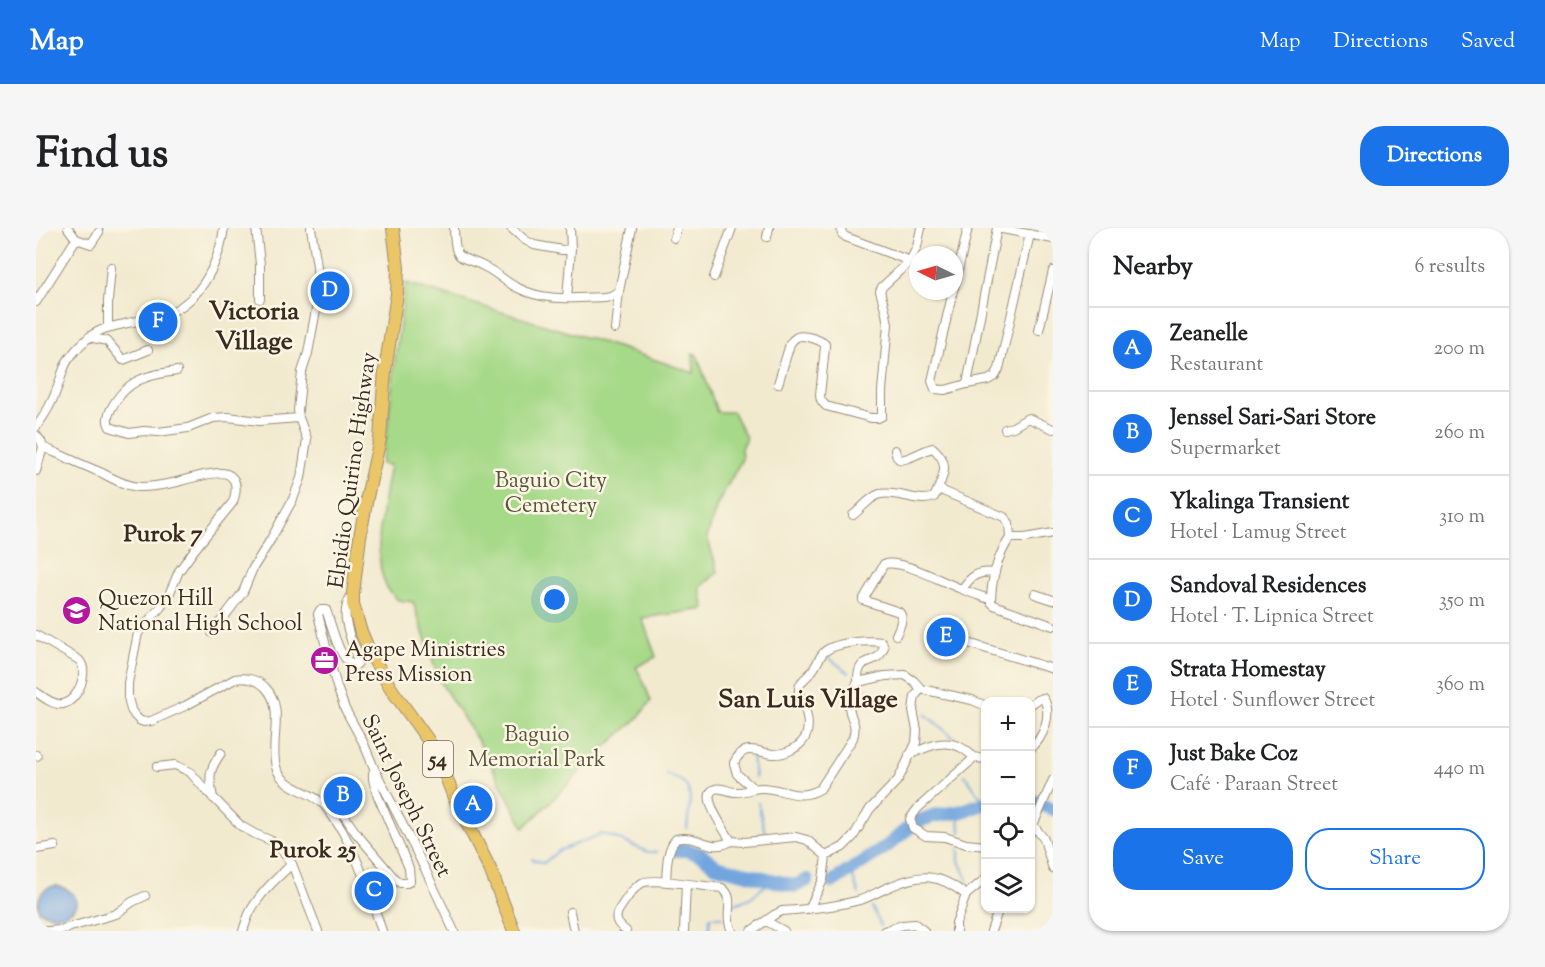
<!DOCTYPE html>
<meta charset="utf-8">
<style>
:root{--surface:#fff;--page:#f6f6f6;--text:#202124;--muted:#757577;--line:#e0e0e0;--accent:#1a73e8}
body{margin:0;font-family:"Sorts Mill Goudy",serif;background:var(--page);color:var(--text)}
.controls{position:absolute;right:18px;bottom:18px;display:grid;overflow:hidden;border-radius:12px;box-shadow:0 2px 4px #0004}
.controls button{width:54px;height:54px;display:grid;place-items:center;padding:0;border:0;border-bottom:2px solid var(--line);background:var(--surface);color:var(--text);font:30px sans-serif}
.compass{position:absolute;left:873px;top:18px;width:54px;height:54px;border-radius:50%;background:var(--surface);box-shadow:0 2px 4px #0004;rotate:275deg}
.you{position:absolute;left:519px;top:372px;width:21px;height:21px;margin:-15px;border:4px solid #fff;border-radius:50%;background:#1a73e8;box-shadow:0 0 0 9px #1a73e833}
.badge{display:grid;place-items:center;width:39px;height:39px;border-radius:50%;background:var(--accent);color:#fff;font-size:20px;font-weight:700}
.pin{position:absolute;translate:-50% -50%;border:3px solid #fff;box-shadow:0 2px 6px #0006}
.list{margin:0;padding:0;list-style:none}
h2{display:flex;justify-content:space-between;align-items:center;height:78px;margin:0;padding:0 24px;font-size:26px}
h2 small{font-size:20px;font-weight:400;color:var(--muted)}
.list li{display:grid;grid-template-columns:39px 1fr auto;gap:18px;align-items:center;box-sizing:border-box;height:84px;padding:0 24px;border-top:2px solid var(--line)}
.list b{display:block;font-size:22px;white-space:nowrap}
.list p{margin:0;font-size:20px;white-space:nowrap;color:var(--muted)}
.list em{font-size:20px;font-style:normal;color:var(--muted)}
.actions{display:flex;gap:12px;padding:18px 24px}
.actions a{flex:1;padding:14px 0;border:2px solid var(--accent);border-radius:24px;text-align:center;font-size:21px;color:var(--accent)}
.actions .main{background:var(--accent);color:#fff}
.icon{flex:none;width:33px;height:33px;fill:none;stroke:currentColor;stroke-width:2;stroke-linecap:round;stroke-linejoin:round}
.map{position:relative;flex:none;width:1017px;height:703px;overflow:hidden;border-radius:24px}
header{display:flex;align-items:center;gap:36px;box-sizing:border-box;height:84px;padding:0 30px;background:var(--accent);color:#fff}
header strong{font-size:28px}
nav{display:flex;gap:33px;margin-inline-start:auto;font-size:21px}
.intro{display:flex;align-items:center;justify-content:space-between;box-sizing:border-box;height:144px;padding:0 36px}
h1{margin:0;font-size:42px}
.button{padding:15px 27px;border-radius:24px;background:var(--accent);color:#fff;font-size:21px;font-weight:700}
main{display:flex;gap:36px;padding:0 36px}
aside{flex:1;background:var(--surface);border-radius:24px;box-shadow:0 2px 4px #0004}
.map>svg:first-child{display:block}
</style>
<header>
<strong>Map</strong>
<nav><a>Map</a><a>Directions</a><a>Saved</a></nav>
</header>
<div class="intro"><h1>Find us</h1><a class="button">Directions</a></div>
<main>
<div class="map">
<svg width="1017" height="703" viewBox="0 0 1017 703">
<rect width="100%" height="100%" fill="#fcf5e5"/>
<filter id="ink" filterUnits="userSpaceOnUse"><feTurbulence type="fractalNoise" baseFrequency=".0167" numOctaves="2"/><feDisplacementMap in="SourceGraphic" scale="12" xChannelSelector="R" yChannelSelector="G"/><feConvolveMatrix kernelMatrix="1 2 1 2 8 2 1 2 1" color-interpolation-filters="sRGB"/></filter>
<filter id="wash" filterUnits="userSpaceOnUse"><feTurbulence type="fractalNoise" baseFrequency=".008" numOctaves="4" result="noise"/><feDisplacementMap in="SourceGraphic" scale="24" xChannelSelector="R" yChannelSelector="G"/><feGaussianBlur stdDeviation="1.35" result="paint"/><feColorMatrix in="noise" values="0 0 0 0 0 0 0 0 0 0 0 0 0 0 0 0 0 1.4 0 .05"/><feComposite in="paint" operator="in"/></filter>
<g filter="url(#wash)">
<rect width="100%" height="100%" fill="#f2eacf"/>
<!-- green -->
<path fill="#a6d988" stroke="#708253" stroke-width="1.5" d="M370 55 584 120 658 145 657 125 661 127 681 184H697L710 210 705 220 706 231 681 277 671 309 682 344 664 360 669 381 606 390 620 429 600 439 606 450 615 473 601 491 569 519 488 600 444 516 403 452 377 374 362 372C359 368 353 363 350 358 335 324 348 273 354 237L345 236 351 205 359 130Z"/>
<!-- water -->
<path fill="#72a5de" stroke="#56687e" stroke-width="1.5" d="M21 658C57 666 37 699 3 683 0 669 7 658 21 658Z"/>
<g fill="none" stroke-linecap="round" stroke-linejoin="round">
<!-- stream -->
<path stroke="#72a5de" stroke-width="2" d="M793 430 813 445
M831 461 842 470 866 477
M889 486 918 510
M716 529 719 549
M630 546C635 548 640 550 644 552 660 561 652 585 651 600
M929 547 948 575
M722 575 729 605
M923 584 924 604
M923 621V633L932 654
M496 631 508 635 522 623 566 606 577 609 612 624H621
M814 642 823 666
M699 676 714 670 736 652
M836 679 845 698
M673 703 674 689H687"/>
<!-- river -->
<path stroke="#72a5de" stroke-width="14" d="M994 572 1017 581
M641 622H651L666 627 680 638 759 658 771 652
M796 654 850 619 870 602 883 593 897 588 923 584 950 575"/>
</g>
</g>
<g filter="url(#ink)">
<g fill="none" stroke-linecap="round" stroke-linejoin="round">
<defs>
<path id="minor" d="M32 0 40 11 55 16 63 4
M220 0 224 36V71
M418 0C419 38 424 25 451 40 462 46 471 55 482 60 509 74 539 70 568 69L575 68 583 63
M475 0 489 12 498 17 526 22 535 21
M805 0 806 6 810 9 874 33
M961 0 1017 11
M731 9 733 0
M638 10 641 0
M678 49 696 0
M918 60 932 0
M917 63 896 153 899 161 909 162 931 156 952 152 959 148 963 141 994 6
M531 70 535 21 534 0
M0 74 40 11
M72 99V73L75 39
M579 101 583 63 596 0
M1003 102 1017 43
M53 109 71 113 87 132 112 122
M141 143C110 147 90 152 75 181 72 188 70 192 74 199L93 205 108 203 122 204 152 200 177 190 192 189 223 193 263 190
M742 156 754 116C756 113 757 111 761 109 768 106 784 112 789 116V119L784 167C784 172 786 174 790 178L835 190H842L846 188V163L852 96 849 81 844 63 846 59 874 33 881 19 885 0
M931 156 961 0
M0 199C10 186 17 173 22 158 25 150 27 140 32 132 37 125 44 117 50 112 62 100 77 99 92 95 105 92 120 90 133 85 166 71 183 34 188 0
M969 201 977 199 992 190 1017 201
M0 207 5 213 7 219
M7 219C27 228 46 237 66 245 77 251 92 259 105 259 115 259 127 257 137 255 149 252 179 242 191 246 203 251 200 265 197 274L159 321 143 343 132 369 124 380 102 405 92 455V469L95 482 99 488 103 492 108 494 115 493 149 478 199 451C209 449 221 451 229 459 250 480 233 513 240 539 247 562 276 562 289 578 318 613 332 661 346 703
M859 222C860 225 860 229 863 231 870 234 889 221 897 220 913 234 909 244 902 261
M0 243 7 219
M817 287C825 281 835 268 844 266 862 262 881 276 898 269L902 261 968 289 973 295 974 310
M1017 305 989 310H974C961 328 955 353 955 374L958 377 1017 398
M926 361C936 347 942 343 959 345
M317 365C301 386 315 408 321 431L322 435 319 438C302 432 296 397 290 382H284L282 386 291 423 301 459 309 481 327 514 338 540 389 641 418 703
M999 366 1017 372
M176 405 207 364 217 340 235 311 257 271 265 250 271 211 263 190 262 182 266 144 272 125 282 71 281 38 275 0
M0 407 43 432C54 443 42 473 27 476 18 478 7 469 0 464
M860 407C863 400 869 390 863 384L827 372 848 336C868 332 904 353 923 360 932 364 941 367 950 370
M909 408 1017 441
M994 477 1001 472 1007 470C1017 485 1008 510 994 521
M0 527 1 528
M873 527C889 520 907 510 924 519 937 525 932 530 950 531
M938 530 882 580 874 591 877 600 890 608 909 609 930 616 950 618
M121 539 139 537 154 544 168 560 205 598 219 606 236 613 243 619 256 636 282 703
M717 560 701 546 698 535C708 514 720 524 737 526 747 527 760 521 766 514 776 503 771 486 767 474 765 470 762 465 763 461 763 453 772 449 776 443 781 437 783 429 788 424 799 414 833 412 846 414L848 419C841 441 821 424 822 454
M177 570C173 549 172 543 185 525
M288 576 296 575 303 580 320 605 359 651 364 655H371L374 653 373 640 340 564 337 551V545
M997 597 1008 611 1017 641
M994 604 1017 552
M0 621 19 618
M790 628 771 612 760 609 708 614 695 613C690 604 662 566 679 561 685 559 692 563 698 564 708 565 716 560 725 560 748 560 762 574 784 561L817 510C822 493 813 491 813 477 813 469 819 460 822 454L849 448 869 447 878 453 885 461 936 472 950 478
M630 654C631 640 630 622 640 611 662 605 674 626 695 613
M773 681 787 652 790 628 807 619 817 609 834 581 862 552 880 515 881 502 877 482 879 468 885 461
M534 684 538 703
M730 693 748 703
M0 702 10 703
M13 703 24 702 80 686 96 674 109 668
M207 703C209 697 211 690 214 684 224 665 241 650 256 636
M590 703C581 696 577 690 584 680 590 672 596 660 606 655 617 649 671 659 686 660 698 668 691 681 693 693 693 697 695 700 696 703
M648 703 650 656
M715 703 738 687 746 683C772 681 798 679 824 672 834 669 843 663 853 659 885 645 903 645 930 667L950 650
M848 703 866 697 879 696 888 703
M920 703V695L930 667
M955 703 963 680"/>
<path id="highway" d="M357 0 362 40 361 66 349 142 344 211 331 269 324 309 317 365V376L324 401 334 425 356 462 392 512 405 536 417 567 454 641 478 703"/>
</defs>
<!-- minor casing -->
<use href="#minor" stroke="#968a76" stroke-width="10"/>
<!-- highway casing -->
<use href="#highway" stroke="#968a76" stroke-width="14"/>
<!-- minor -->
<use href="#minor" stroke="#fff" stroke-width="8"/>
<!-- highway -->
<use href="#highway" stroke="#eac669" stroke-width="12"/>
</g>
</g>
<!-- icons -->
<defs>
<symbol id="school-disc" viewBox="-11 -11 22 22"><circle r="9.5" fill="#b5179e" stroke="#fcf5e5"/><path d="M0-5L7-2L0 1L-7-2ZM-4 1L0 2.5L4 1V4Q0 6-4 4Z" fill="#fff"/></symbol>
<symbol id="office-disc" viewBox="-11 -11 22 22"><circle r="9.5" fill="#b5179e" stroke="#fcf5e5"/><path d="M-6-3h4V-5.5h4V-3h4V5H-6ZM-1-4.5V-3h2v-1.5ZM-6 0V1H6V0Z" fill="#fff"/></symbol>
</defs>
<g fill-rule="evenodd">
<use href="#school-disc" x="24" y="366" width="33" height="33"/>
<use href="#office-disc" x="272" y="416" width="33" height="33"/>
</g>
<g text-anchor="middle" stroke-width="5" stroke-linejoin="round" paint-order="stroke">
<!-- shield labels -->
<rect fill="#fcf5e5" stroke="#75675a" stroke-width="1.5" x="387" y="513" width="30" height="36" rx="4.5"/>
<g font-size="21" font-weight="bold" fill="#3b2a1e">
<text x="402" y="538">54</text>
</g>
<!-- street labels -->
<g font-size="22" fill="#3b2a1e" stroke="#fcf5e5">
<text transform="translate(315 242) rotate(-82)" y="8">Elpidio Quirino Highway</text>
<text transform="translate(372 567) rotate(64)" y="8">Saint Joseph Street</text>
</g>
<!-- park labels -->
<g font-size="22" fill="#565638" stroke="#fcf5e5">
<text x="515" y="259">Baguio City<tspan x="515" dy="25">Cemetery</tspan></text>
<text x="501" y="513">Baguio<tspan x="501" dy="25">Memorial Park</tspan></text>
</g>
<!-- poi labels -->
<g font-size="22" fill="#3b2a1e" stroke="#fcf5e5" text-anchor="start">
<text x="62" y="377">Quezon Hill<tspan x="62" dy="25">National High School</tspan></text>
<text x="309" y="428">Agape Ministries<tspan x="309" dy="25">Press Mission</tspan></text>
</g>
<!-- neighbourhood labels -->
<g font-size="24" font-weight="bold" fill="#3b2a1e" stroke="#fcf5e5">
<text x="127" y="313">Purok 7</text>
<text x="277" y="629">Purok 25</text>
</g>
<!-- quarter labels -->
<g font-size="26" font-weight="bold" fill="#3b2a1e" stroke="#fcf5e5">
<text x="218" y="91">Victoria<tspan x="218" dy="30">Village</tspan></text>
<text x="772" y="479">San Luis Village</text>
</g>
</g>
</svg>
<div class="controls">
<button>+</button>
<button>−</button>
<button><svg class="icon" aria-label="locate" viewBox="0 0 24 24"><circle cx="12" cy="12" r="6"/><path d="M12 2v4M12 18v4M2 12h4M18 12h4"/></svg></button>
<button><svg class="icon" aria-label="layers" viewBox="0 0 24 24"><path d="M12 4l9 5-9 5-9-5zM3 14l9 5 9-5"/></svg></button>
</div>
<svg class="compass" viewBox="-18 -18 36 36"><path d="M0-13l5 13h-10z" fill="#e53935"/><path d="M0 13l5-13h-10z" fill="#757577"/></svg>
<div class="you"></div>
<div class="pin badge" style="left:437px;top:577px">A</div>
<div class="pin badge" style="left:307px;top:568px">B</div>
<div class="pin badge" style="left:338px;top:663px">C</div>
<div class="pin badge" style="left:294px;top:63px">D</div>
<div class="pin badge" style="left:910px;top:409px">E</div>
<div class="pin badge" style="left:122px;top:94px">F</div>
</div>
<aside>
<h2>Nearby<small>6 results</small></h2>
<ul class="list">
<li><span class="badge">A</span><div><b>Zeanelle</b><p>Restaurant</p></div><em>200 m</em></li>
<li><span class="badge">B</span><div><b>Jenssel Sari-Sari Store</b><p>Supermarket</p></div><em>260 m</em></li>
<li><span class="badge">C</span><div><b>Ykalinga Transient</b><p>Hotel · Lamug Street</p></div><em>310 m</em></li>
<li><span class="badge">D</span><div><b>Sandoval Residences</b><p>Hotel · T. Lipnica Street</p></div><em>350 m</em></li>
<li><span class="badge">E</span><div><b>Strata Homestay</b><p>Hotel · Sunflower Street</p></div><em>360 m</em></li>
<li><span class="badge">F</span><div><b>Just Bake Coz</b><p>Café · Paraan Street</p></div><em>440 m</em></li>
</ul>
<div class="actions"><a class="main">Save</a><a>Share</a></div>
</aside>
</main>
